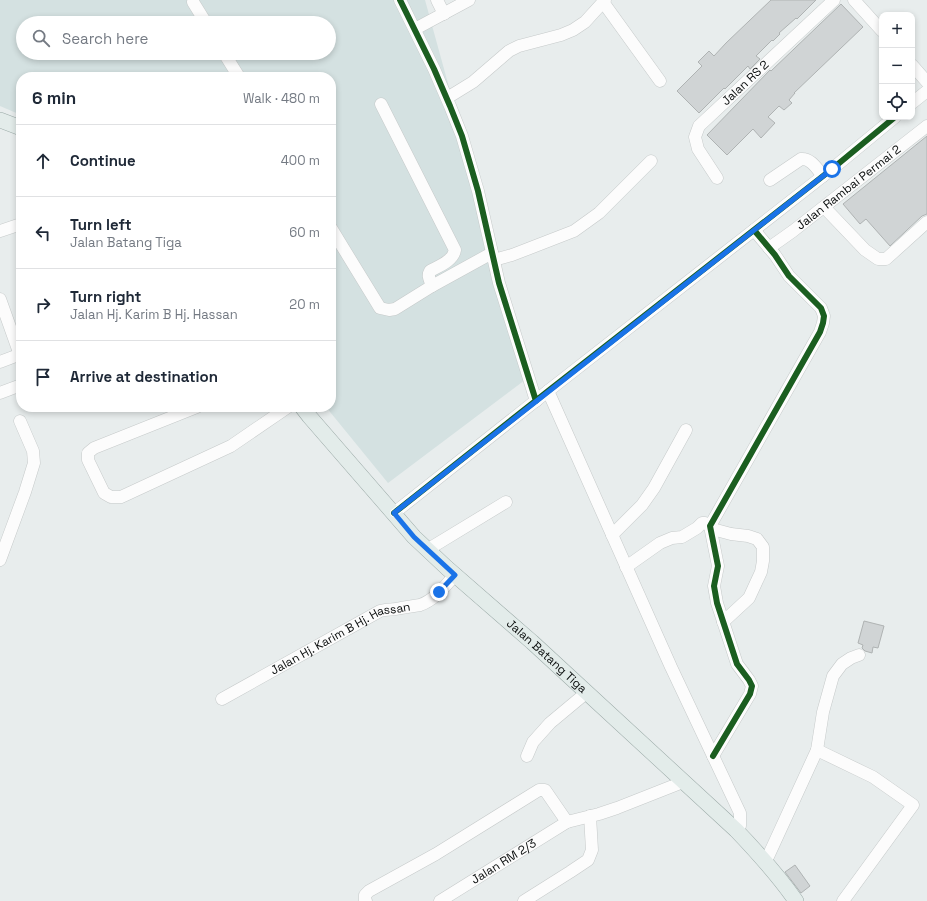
<!DOCTYPE html>
<meta charset="utf-8">
<style>
:root{--surface:#fff;--page:#f6f6f7;--text:#1f2937;--muted:#747a83;--line:#e0e1e3}
body{margin:0;font-family:"Space Grotesk",sans-serif;background:var(--page);color:var(--text)}
.controls{position:absolute;right:12px;top:12px;display:grid;overflow:hidden;border-radius:8px;box-shadow:0 2px 6px #0003}
.controls button{width:36px;height:36px;display:grid;place-items:center;padding:0;border:0;border-bottom:1px solid var(--line);background:var(--surface);color:var(--text);font:20px sans-serif}
.stop{position:absolute;width:12px;height:12px;margin:-9px;border:3px solid #1a73e8;border-radius:50%;background:#fff}
.stop.end{background:#1a73e8;border-color:#fff;box-shadow:0 1px 4px #0008}
.list{margin:0;padding:0;list-style:none}
h2{display:flex;justify-content:space-between;align-items:center;height:52px;margin:0;padding:0 16px;font-size:17px}
h2 small{font-size:13px;font-weight:400;color:var(--muted)}
.list li{display:grid;grid-template-columns:26px 1fr auto;gap:12px;align-items:center;box-sizing:border-box;height:72px;padding:0 16px;border-top:1px solid var(--line)}
.list b{display:block;font-size:15px;white-space:nowrap}
.list p{margin:0;font-size:13px;white-space:nowrap;color:var(--muted)}
.list em{font-size:13px;font-style:normal;color:var(--muted)}
.icon{flex:none;width:22px;height:22px;fill:none;stroke:currentColor;stroke-width:2;stroke-linecap:round;stroke-linejoin:round}
.map{position:relative;flex:none;width:927px;height:901px;overflow:hidden}
.search{position:absolute;background:var(--surface);box-shadow:0 2px 6px #0003;left:16px;top:16px;width:320px;height:44px;display:flex;align-items:center;gap:10px;box-sizing:border-box;padding:0 14px;border-radius:22px;color:var(--muted);font-size:15px}
.panel{position:absolute;background:var(--surface);box-shadow:0 2px 6px #0003;left:16px;top:72px;width:320px;height:340px;border-radius:16px}
.map>svg:first-child{display:block}
</style>
<div class="map">
<svg width="927" height="901" viewBox="0 0 927 901">
<rect width="100%" height="100%" fill="#e8eded"/>
<!-- built -->
<path fill="#d4e1e1" fill-rule="evenodd" d="M0 0H425L529 377 388 483 326 407H331V77H21V115L0 106ZM23 23H329V53H23Z"/>
<!-- building -->
<path fill="#d0d4d5" stroke="#afb3b3" d="M771 0H816L797 19 796 18 779 33 780 34 773 41 772 40 756 56 760 59 750 69 748 66 725 89 724 88 699 113 677 91 702 66 698 62 709 51 714 56 726 43Z
M841 4 863 27 794 93H795L789 100 792 103 784 110 779 106 768 117 775 123 761 138 753 129 727 155 707 135 770 70 771 71Z
M927 136V214L922 216 890 246 866 219 860 224 843 204Z
M864 621 884 626 878 648 873 647 872 653 865 651 862 648 863 645 858 643Z
M795 865 810 886 801 893 785 872Z"/>
<g fill="none" stroke-linecap="round" stroke-linejoin="round">
<defs>
<g id="minor">
<path d="M400 0 434 69 450 106 462 136 478 191 499 283 536 401"/>
<path d="M437 0 444 14"/>
<path d="M854 0 882 31"/>
<path d="M193 2 206 23"/>
<path d="M603 2 660 81"/>
<path d="M415 29 469 0"/>
<path d="M224 53 239 77"/>
<path d="M912 65 927 82"/>
<path d="M447 98 473 82 509 51 519 46 561 35 573 30 585 22 605 0"/>
<path d="M912 103 927 91"/>
<path d="M381 104 455 250C453 261 439 266 430 271 427 276 430 280 432 286"/>
<path id="s1" d="M717 178 698 149 695 137 699 126 834 0"/>
<path d="M770 180 801 159C811 158 817 169 823 176"/>
<path d="M824 207 865 250 878 259H886L927 222"/>
<path d="M331 228 380 308 389 310 395 309 432 286 492 253"/>
<path d="M0 231 21 224"/>
<path id="s2" d="M769 248 793 231 927 126"/>
<path d="M494 260 512 255 574 231 599 213 651 161"/>
<path d="M0 299 20 355"/>
<path d="M0 362 21 354"/>
<path d="M548 391 671 667 740 813V826L736 830"/>
<path d="M0 393 21 385"/>
<path d="M197 407 94 448 88 453V460L104 493 111 497H121L231 446 288 407"/>
<path d="M394 513 548 391 832 169 895 117"/>
<path d="M612 535 642 505 654 488 686 430"/>
<path d="M427 550 506 502"/>
<path d="M0 560 25 492 34 463 33 451 20 421"/>
<path d="M626 567 660 543 672 538 682 537 697 528 702 523H705L716 530 731 534 748 536 757 539 763 547V561L761 572 749 598 723 622"/>
<path id="s3" d="M222 699 380 611C387 609 394 610 401 608 407 607 414 606 420 605 435 600 445 586 455 575"/>
<path d="M817 750 873 777 913 805 843 901"/>
<path d="M527 756 533 742 550 723 586 693"/>
<path d="M713 756 750 694 752 686 749 680 737 664 717 603 714 586 718 566 710 526 820 332 823 323 824 316 821 308 789 276 775 255 754 230"/>
<path d="M766 861 817 750 823 712 833 676 842 664 851 658 859 655"/>
<path d="M366 901 365 900V895L369 891 436 854 539 790H545L567 822"/>
<path id="s4" d="M440 901 567 822 599 814 617 808 683 782"/>
<path d="M524 901 570 872 588 860 592 850 590 816"/>
</g>
<g id="major">
<path d="M0 120 21 128"/>
<path id="s5" d="M302 407 309 416 414 537 447 568 532 642 736 830C757 852 778 875 796 901"/>
</g>
</defs>
<!-- minor casing -->
<use href="#minor" stroke="#c6caca" stroke-width="13"/>
<!-- major casing -->
<use href="#major" stroke="#9baaa7" stroke-width="16"/>
<!-- minor -->
<use href="#minor" stroke="#fcfcfc" stroke-width="12"/>
<!-- major -->
<use href="#major" stroke="#e3ecea" stroke-width="15"/>
<defs>
<path id="cycleway" d="M400 0 434 69 450 106 462 136 478 191 499 283 536 401
M394 513 548 391 832 169 895 117
M713 756 750 694 752 686 749 680 737 664 717 603 714 586 718 566 710 526 820 332 823 323 824 316 821 308 789 276 775 255 754 230"/>
</defs>
<!-- cycleway casing -->
<use href="#cycleway" stroke="#fff" stroke-width="8"/>
<!-- cycleway -->
<use href="#cycleway" stroke="#1b5e20" stroke-width="6"/>
</g>
<g fill="none" stroke-linecap="round" stroke-linejoin="round">
<!-- route -->
<path stroke="#1a73e8" stroke-width="5" d="M439 592 455 575 414 537 394 513 832 169"/>
</g>
<g text-anchor="middle" stroke-width="3" stroke-linejoin="round" paint-order="stroke">
<!-- street labels -->
<g font-size="12" fill="#090c0c" stroke="#fff">
<text dy="4" stroke="none"><textPath href="#s1" startOffset="122">Jalan RS 2</textPath></text>
<text dy="4" stroke="none"><textPath href="#s2" startOffset="100">Jalan Rambai Permai 2</textPath></text>
<text dy="4" stroke="none"><textPath href="#s3" startOffset="134">Jalan Hj. Karim B Hj. Hassan</textPath></text>
<text dy="4" stroke="none"><textPath href="#s5" startOffset="350">Jalan Batang Tiga</textPath></text>
<text dy="4" stroke="none"><textPath href="#s4" startOffset="75">Jalan RM 2/3</textPath></text>
</g>
</g>
</svg>
<div class="controls">
<button>+</button>
<button>−</button>
<button><svg class="icon" aria-label="locate" viewBox="0 0 24 24"><circle cx="12" cy="12" r="6"/><path d="M12 2v4M12 18v4M2 12h4M18 12h4"/></svg></button>
</div>
<div class="stop" style="left:832px;top:169px"></div>
<div class="stop end" style="left:439px;top:592px"></div>
<div class="search"><svg class="icon" aria-label="search" viewBox="0 0 24 24"><circle cx="10" cy="10" r="6"/><path d="M15 15l6 6"/></svg>Search here</div>
<section class="panel">
<h2>6 min<small>Walk · 480 m</small></h2>
<ul class="list">
<li><svg class="icon" aria-label="ahead" viewBox="0 0 24 24"><path d="M12 20V5M6 11l6-6 6 6"/></svg><div><b>Continue</b></div><em>400 m</em></li>
<li><svg class="icon" aria-label="left" viewBox="0 0 24 24"><path d="M17 20v-9H6M10 6l-5 5 5 5"/></svg><div><b>Turn left</b><p>Jalan Batang Tiga</p></div><em>60 m</em></li>
<li><svg class="icon" aria-label="right" viewBox="0 0 24 24"><path d="M7 20v-9h11M14 6l5 5-5 5"/></svg><div><b>Turn right</b><p>Jalan Hj. Karim B Hj. Hassan</p></div><em>20 m</em></li>
<li><svg class="icon" aria-label="arrive" viewBox="0 0 24 24"><path d="M6 21V4h12l-3 4 3 4H6"/></svg><div><b>Arrive at destination</b></div></li>
</ul>
</section>
</div>
